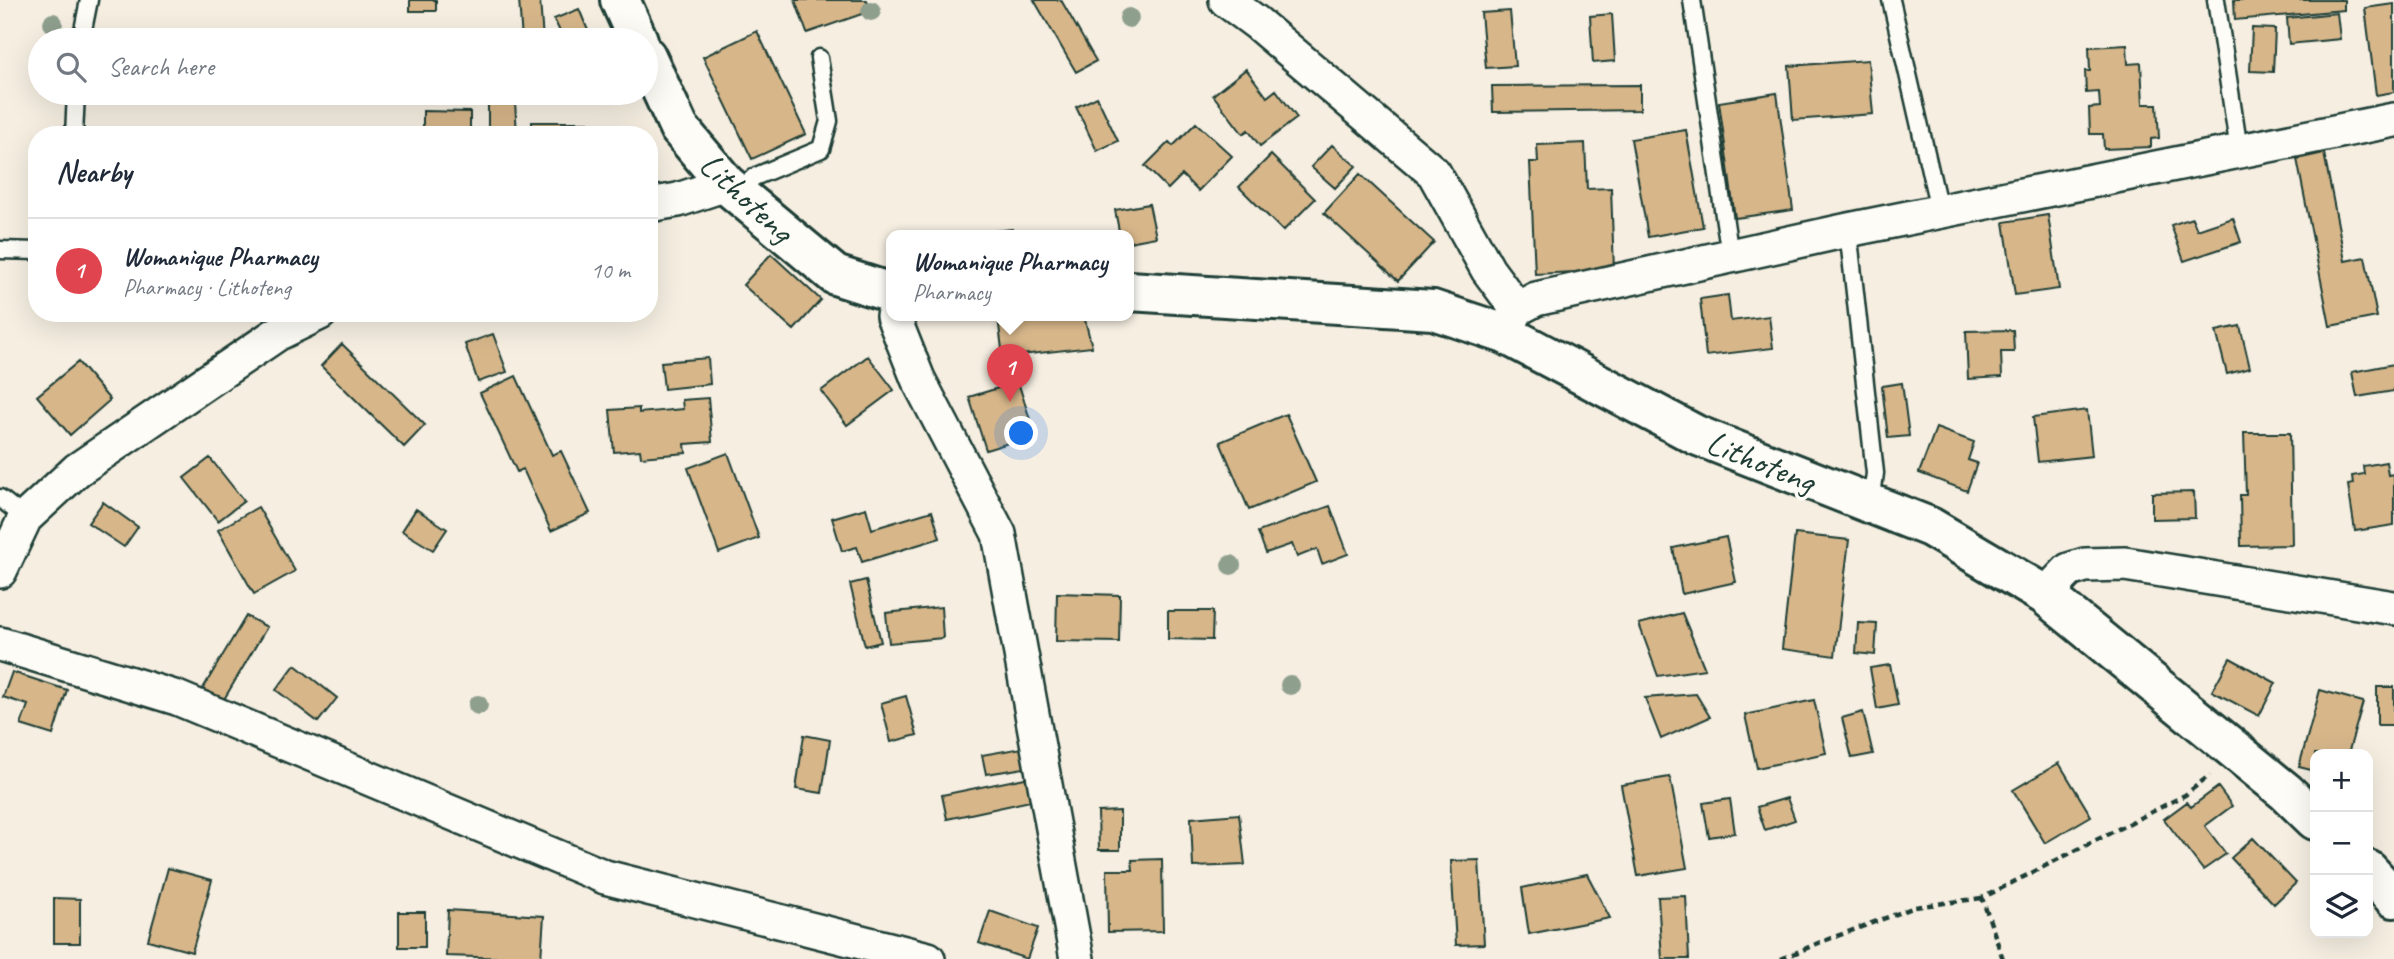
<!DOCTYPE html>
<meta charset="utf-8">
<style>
:root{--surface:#fff;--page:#f6f6f7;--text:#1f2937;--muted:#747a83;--line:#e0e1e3;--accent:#1f6fb2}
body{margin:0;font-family:Caveat,sans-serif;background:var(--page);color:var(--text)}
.controls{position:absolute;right:21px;bottom:21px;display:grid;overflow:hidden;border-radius:14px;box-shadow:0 7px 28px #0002}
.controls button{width:63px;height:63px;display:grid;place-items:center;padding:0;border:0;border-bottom:2px solid var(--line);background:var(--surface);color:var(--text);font:35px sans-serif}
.you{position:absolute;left:1022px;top:434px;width:24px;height:24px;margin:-18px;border:5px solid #fff;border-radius:50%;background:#1a73e8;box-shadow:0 0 0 10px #1a73e833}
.badge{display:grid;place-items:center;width:46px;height:46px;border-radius:50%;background:var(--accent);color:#fff;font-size:23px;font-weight:700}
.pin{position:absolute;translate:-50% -58px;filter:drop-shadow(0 2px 4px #0008)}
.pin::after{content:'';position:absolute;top:37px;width:24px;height:21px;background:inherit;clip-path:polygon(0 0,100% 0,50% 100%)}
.popup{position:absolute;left:886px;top:230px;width:248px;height:91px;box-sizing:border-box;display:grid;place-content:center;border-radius:14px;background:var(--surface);filter:drop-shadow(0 2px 5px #0005);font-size:23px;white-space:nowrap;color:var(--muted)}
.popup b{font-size:26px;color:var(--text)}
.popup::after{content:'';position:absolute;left:50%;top:100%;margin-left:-14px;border:14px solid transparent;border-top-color:var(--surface)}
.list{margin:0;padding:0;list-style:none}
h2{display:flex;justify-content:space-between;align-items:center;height:91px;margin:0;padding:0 28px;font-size:30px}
h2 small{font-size:23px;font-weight:400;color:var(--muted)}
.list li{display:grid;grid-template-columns:46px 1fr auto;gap:21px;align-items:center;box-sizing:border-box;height:105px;padding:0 28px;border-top:2px solid var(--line)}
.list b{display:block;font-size:26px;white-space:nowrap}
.list p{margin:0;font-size:23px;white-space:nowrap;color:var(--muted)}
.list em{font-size:23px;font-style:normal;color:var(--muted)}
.icon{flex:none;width:38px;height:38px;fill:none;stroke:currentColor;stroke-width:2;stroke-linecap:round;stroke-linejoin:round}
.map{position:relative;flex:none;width:2394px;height:959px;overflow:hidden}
.search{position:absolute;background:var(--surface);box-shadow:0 7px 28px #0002;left:28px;top:28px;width:630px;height:77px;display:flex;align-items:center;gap:18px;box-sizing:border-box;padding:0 24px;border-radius:38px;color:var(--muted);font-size:26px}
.panel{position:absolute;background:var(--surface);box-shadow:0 7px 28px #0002;left:28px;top:126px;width:630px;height:196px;border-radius:28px}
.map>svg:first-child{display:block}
</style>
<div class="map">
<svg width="2394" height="959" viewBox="0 0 2394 959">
<rect width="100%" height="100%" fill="#f5eee1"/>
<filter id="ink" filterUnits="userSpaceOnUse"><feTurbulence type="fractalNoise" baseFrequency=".0143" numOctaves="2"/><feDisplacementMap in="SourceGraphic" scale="14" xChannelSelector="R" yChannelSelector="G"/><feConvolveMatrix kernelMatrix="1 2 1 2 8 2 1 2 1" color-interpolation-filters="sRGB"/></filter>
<g filter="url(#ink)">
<!-- building -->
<path fill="#d7b68a" stroke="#1f3d34" stroke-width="2" d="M410 0H436V11H410Z
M519 0H540L543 40H522Z
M795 0H867L871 11 807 33Z
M1034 0H1061L1096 61 1076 72Z
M2234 0H2344V10L2235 20Z
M2394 4V92L2376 95 2365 8Z
M579 9 592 40H564L554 19Z
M1510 11 1515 66 1486 68 1481 13Z
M2337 13 2340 39 2289 44 2287 18Z
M1612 14 1615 61 1593 63 1590 16Z
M2252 28 2275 29 2273 72 2250 71Z
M757 31 806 134 752 159 703 57Z
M460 36H516V40H460Z
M2127 45 2128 64 2141 63 2143 104H2157L2159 138 2151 139V147L2104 149 2103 134H2090L2089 108 2100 107 2099 92 2086 93 2085 71H2090L2089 47Z
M1868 60 1873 114 1793 120 1789 66Z
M1246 69 1267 97 1276 90 1297 118 1260 146 1248 130 1243 134 1213 95Z
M1640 85V110L1493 112 1492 86Z
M1777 93 1793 210 1735 218 1719 102Z
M1097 97 1118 141 1097 151 1076 107Z
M488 100 515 101 517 135H488Z
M423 111 470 112V135H423Z
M532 122H588V135H532Z
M1196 123 1232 156 1198 191 1182 175 1168 189 1145 166 1169 142 1173 146Z
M1686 130 1703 227 1648 237 1631 139Z
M1585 143 1587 189 1611 188 1614 270 1535 274 1530 162H1538L1537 145Z
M1332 145 1356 166 1335 188 1311 167Z
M2324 153 2345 261 2365 257 2377 317 2330 326 2297 159Z
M1271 155 1315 199 1283 231 1239 187Z
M1360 174 1434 242 1398 281 1324 213Z
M1149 204 1156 237 1129 242V236H1120L1115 210Z
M2048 215 2059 289 2015 295 2004 222Z
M2192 218 2197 230 2233 218 2241 242 2184 261 2171 225Z
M1012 229 1013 236H957V235Z
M771 254 821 300 794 330 743 285Z
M1728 295 1731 321 1769 316 1773 348 1706 356 1700 299Z
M1034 316H1084L1092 347 1003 357 998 318Z
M2240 326 2250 368 2227 374 2216 331Z
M2013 330 2014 352H2001L2002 377 1968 379 1966 331Z
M493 334 507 372 478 382 465 344Z
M342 344 425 425 404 447 321 366Z
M868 356 894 390 847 425 821 391Z
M708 358 710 384 664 389 661 362Z
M78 362 110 400 70 435 37 396Z
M2394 364V391L2357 397 2352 372Z
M516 376 552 455 561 451 590 513 551 531 523 469 517 472 480 393Z
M1018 382 1035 435 986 450 969 397Z
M1902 383 1909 436 1888 438 1882 386Z
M708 398 712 442 685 444 686 453 641 457 640 450 614 452 610 410 639 408V413L683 409 682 400Z
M2087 410 2092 456 2038 462 2033 417Z
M1286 414 1316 482 1249 510 1220 442Z
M1936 428 1974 442 1968 460 1977 463 1967 491 1919 473Z
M2244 433H2290L2292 545 2241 546 2240 495H2246Z
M728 453 759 538 719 553 688 468Z
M210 458 244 501 218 521 184 478Z
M2386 462 2388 475 2394 474V525L2355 531 2348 485 2353 484 2352 476 2364 474 2363 466Z
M2194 492 2195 518 2152 519V493Z
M103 502 138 527 124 547 88 523Z
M1330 506 1348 554 1322 564 1317 549 1297 557 1292 544 1266 553 1258 532Z
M258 507 295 571 254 594 218 530Z
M866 508 872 529 932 511 940 538 862 562 857 547 842 551 832 518Z
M416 509 447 529 433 550 402 531Z
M1795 534 1849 540 1835 656 1782 649Z
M1726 537 1736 582 1682 594 1673 548Z
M866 580 881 642 865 646 850 584Z
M1057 593 1120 595 1119 642 1056 641Z
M941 607 943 638 889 643 886 613Z
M1168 611H1213L1212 640 1168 639Z
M1682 613 1705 669 1658 676 1639 624Z
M246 616 267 627 223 701 202 690Z
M1858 623 1877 624 1875 655 1856 653Z
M2230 658 2276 683 2259 716 2212 691Z
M295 665 337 698 318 722 276 690Z
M1890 665 1898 705 1877 709 1870 668Z
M12 672 67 690 53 735 21 725 28 705 3 697Z
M2377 687H2394V725H2377Z
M2320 690 2363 702 2348 754H2315V771L2299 767Z
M1696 694 1710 717 1661 739 1645 698Z
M906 696 917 735 891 742 881 703Z
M1814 700 1826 753 1757 768 1745 715Z
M1863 712 1873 754 1852 758 1842 718Z
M804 735 830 740 822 793 796 789Z
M1027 747 1031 767 986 774 982 755Z
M2059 763 2091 816 2045 843 2013 790Z
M1030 777 1035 800 947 819 942 795Z
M1670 777 1687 868 1638 876 1621 785Z
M2218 787 2232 806 2205 826 2226 854 2203 870 2164 819 2187 802 2191 807Z
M1787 798 1795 820 1765 830 1757 807Z
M1730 799 1735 833 1709 837 1703 803Z
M1120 811V850H1099L1098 812Z
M1239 814 1245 865 1193 867 1191 818Z
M2253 838 2296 883 2274 904 2231 858Z
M1162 859 1163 931 1108 932 1107 870H1133L1132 860Z
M1479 860 1484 944 1456 945 1451 861Z
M168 868 212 880 192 952 148 940Z
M1587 874 1610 918 1529 934 1522 888Z
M1686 896 1689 959H1662L1658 897Z
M54 898 80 899V943H54Z
M448 910 544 916 541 959 446 956Z
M990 911 1038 928 1027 959 979 943Z
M399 912H425V947H399Z"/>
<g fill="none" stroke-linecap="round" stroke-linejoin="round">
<defs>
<path id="lane" d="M1692 0 1730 256
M1891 0 1940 214
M2216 0 2239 150
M81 40 89 0
M74 135 76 93
M736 193 754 177 821 149 829 121 819 58
M1848 230 1875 473 1871 504
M0 250 37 251
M0 498 25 518"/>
<path id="street" d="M1226 0 1257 23 1434 173 1488 270 1517 309
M649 205 678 200 726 184
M893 316 918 379 999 534 1077 959
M1505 334 1517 309 1536 299 1848 230 2394 120
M0 571 25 518 77 470 277 334 320 313
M2045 595 2069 570 2085 565 2125 564 2394 608
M0 644 177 698 605 877 928 959"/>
<path id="secondary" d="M620 0 638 40
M646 56 679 128 726 184 835 275 882 290H891
M1129 291 1433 310 1505 334 1696 435 1930 527 2045 595 2286 792 2315 820
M2368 870 2394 898"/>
</defs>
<!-- lane casing -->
<use href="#lane" stroke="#1f3d34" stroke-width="21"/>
<!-- street casing -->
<use href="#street" stroke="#1f3d34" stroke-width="38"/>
<!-- secondary casing -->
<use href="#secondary" stroke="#1f3d34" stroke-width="44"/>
<!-- path -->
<path stroke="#1f3d34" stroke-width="4.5" stroke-dasharray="7 5" stroke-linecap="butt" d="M1781 959 1821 942 1915 907 1982 898
M2003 959 1982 898 2185 795 2210 775"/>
<!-- lane -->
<use href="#lane" stroke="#fdfcf7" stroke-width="16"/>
<!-- street -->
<use href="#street" stroke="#fdfcf7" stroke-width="33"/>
<!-- secondary -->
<use href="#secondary" stroke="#fdfcf7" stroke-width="38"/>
</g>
<!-- trees -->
<g fill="#8f9f8e">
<circle cx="871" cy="11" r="10"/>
<circle cx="1129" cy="18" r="10"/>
<circle cx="53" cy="23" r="10"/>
<circle cx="1231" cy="565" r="10"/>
<circle cx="1290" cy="685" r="10"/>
<circle cx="478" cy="705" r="10"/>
</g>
</g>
<g text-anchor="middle" stroke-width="7" stroke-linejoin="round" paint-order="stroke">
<!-- street labels -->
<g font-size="35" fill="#1f3d34" stroke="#fdfcf7">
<text transform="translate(747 197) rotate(43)" y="12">Lithoteng</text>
<text transform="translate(1761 461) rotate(22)" y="12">Lithoteng</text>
</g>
</g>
</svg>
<div class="controls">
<button>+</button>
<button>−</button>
<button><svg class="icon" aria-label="layers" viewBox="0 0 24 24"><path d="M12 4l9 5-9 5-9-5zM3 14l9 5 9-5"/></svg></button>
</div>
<div class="you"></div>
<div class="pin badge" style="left:1010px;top:402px;background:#e0444e">1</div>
<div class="popup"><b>Womanique Pharmacy</b>Pharmacy</div>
<div class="search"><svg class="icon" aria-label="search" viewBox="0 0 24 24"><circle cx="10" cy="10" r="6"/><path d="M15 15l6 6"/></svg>Search here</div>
<section class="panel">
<h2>Nearby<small></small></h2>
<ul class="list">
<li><span class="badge" style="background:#e0444e">1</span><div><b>Womanique Pharmacy</b><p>Pharmacy · Lithoteng</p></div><em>10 m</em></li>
</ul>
</section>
</div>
